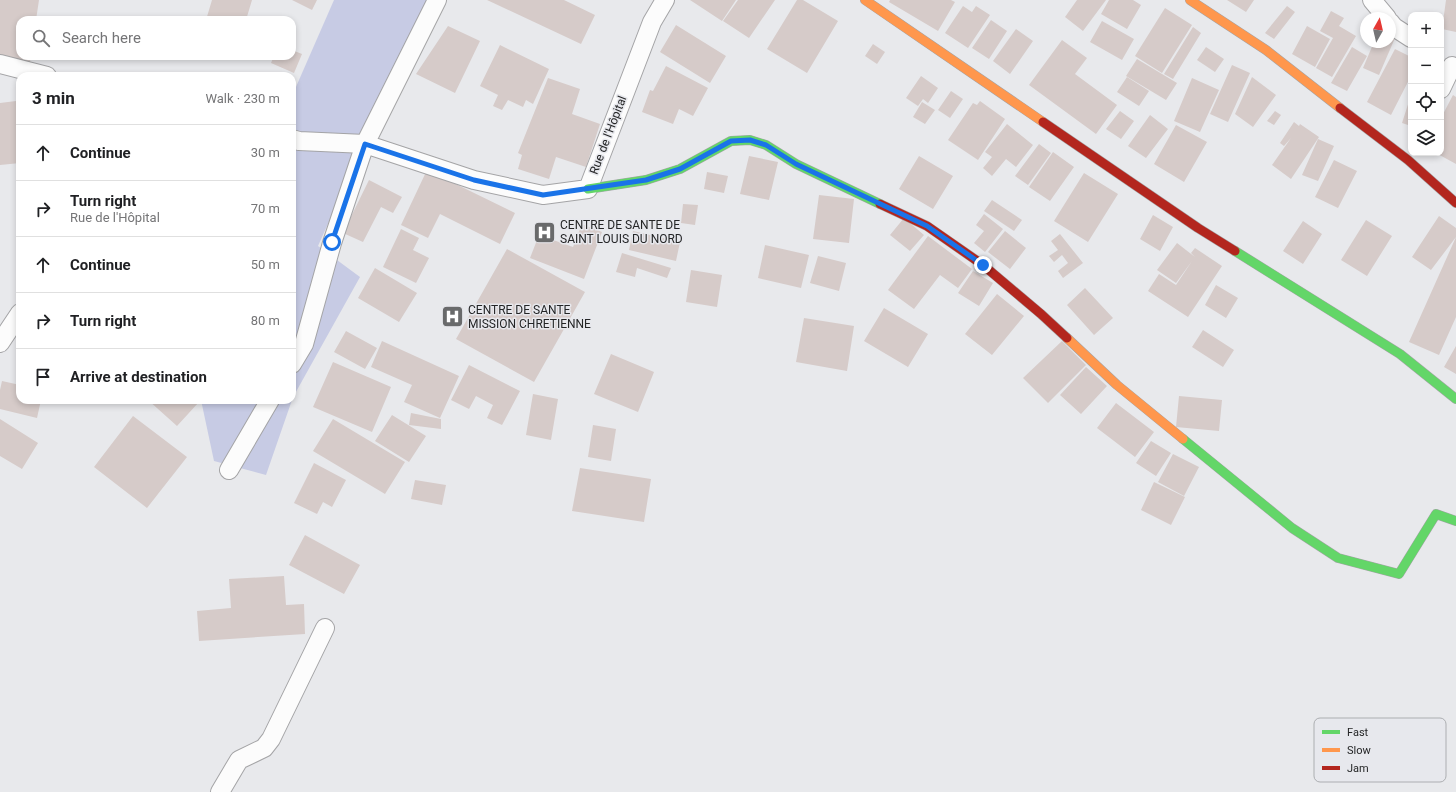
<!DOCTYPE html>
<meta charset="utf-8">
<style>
:root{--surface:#fff;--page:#f6f6f6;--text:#202124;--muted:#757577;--line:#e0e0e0}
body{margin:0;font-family:Roboto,sans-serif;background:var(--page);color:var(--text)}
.controls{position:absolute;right:12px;top:12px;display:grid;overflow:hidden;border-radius:8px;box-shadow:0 2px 6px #0003}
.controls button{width:36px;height:36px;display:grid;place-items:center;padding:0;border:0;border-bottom:1px solid var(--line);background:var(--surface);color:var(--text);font:20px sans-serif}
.compass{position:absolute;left:1360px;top:12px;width:36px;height:36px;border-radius:50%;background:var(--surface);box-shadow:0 2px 6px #0003;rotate:8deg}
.stop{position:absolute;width:12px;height:12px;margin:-9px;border:3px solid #1a73e8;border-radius:50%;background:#fff}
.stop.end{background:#1a73e8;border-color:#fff;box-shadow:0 1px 4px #0008}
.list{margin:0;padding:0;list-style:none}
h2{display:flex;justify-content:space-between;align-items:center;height:52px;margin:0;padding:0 16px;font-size:17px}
h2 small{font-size:13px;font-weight:400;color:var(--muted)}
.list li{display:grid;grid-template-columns:26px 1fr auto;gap:12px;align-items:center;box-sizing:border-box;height:56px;padding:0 16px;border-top:1px solid var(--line)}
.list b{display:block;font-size:15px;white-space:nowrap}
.list p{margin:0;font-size:13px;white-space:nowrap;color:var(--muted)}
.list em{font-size:13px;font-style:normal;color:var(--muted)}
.icon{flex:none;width:22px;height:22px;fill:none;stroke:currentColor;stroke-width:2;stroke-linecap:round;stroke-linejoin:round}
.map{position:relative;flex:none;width:1456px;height:792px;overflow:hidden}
.search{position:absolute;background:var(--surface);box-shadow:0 2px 6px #0003;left:16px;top:16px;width:280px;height:44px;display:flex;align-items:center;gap:10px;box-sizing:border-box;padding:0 14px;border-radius:12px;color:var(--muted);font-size:15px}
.panel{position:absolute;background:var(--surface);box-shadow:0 2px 6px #0003;left:16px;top:72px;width:280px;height:332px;border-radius:12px}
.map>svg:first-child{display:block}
</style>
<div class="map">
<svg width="1456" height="792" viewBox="0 0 1456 792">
<rect width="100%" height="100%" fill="#e8e9ec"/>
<!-- green -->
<path fill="#c7cbe4" d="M334 0H430L422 14 318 246 360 277 292 399V96Z
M201 400H292L266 475 214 461Z"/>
<!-- building -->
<path fill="#d6cbc9" d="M0 0H39L36 20H20V56H31L30 62 0 58Z
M212 0H252L246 20H206Z
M292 0H317L312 10Z
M487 0H564L595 15 581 44Z
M690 0H736L722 21Z
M738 0H775L749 38 723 21Z
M797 0H803L838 21 807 73 767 49Z
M890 0H951L955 2 938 31 889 2Z
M1077 0H1106L1083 31 1065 17Z
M1109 0H1133L1141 5 1127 29 1101 14Z
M1227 0H1254L1246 12Z
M1446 0H1456V32L1442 29Z
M963 6 972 12 976 6 990 15 968 48 945 33Z
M1287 6 1295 12 1274 39 1265 33Z
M1165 8 1192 25 1162 73 1135 56Z
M1331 11 1344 18 1339 26 1356 36 1332 77 1316 68 1333 38 1320 31Z
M991 20 1007 31 989 59 972 48Z
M1102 21 1134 39 1122 60 1090 42Z
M676 25 726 56 710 83 660 52Z
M448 26 480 41 455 93 416 74Z
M1307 26 1330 39 1315 67 1292 54Z
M1193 27 1201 33 1173 79 1164 74Z
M1016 29 1033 41 1010 74 993 61Z
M1390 36 1395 38 1379 75 1363 68 1374 42H1390Z
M1062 40 1087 58 1075 74 1117 105 1096 134 1029 85Z
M873 44 885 52 877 64 865 56Z
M500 45 549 69 533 104 526 100 523 107 508 100 502 110 493 106 498 95 480 86Z
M1206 47 1224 59 1215 72 1197 60Z
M1352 47 1367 56 1347 91 1331 83Z
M1395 49 1411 57V76L1391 115 1367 102Z
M292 50 302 54 294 73 271 63 274 56H292Z
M1137 59 1177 83 1166 100 1126 76Z
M1232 65 1250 73 1228 122 1210 114Z
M666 66 708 88 693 116 679 109 673 124 642 112 650 90 653 91Z
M921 76 938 88 928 103 923 99 918 106 906 98Z
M1127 77 1149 91 1139 106 1117 92Z
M1252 77 1276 95 1253 127 1235 114Z
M548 78 580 89 572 114 600 124 586 167 556 157 549 179 518 169 522 155 518 153Z
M1192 78 1219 90 1200 132 1174 121Z
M951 91 963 99 950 118 938 110Z
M1411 95V126L1402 123Z
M1453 95 1456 97V164L1436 153H1441V118Z
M16 101 20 163 0 165V103Z
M980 101 1005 119 978 160 948 140 973 103 977 105Z
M922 102 935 110 925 124 913 117Z
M1120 111 1134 121 1121 139 1106 129Z
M1275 111 1281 115 1274 125 1267 121Z
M1150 115 1168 129 1146 158 1128 146Z
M1294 122 1299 126 1300 124 1319 137 1291 179 1272 165 1291 138 1284 146 1280 143Z
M1007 124 1033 145 1016 167 1006 159 992 176 983 168 992 157 985 152Z
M1176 125 1207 142 1184 182 1154 164Z
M1318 139 1334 146 1318 181 1302 175Z
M1039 144 1051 153 1028 185 1015 176Z
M1053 152 1074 167 1050 201 1029 187Z
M749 156 778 162 769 200 740 194Z
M919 156 953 176 933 209 899 189Z
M1334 160 1357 171 1338 208 1315 197Z
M427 170 515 213 500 244 440 214 428 238 401 225Z
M707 172 728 176 724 193 704 189Z
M1084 173 1118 194 1088 242 1054 221Z
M369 180 402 197 393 213 381 207 363 242 343 233Z
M819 195 854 199 849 243 813 239Z
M992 200 1022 220 1014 231 984 211Z
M683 204 698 205 695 225 681 223Z
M984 214 1003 229 985 252 974 243 984 231 976 225Z
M1153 215 1173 227 1160 251 1140 239Z
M1439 216 1456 228V317L1439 355 1409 342 1456 237 1431 270 1412 257Z
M904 218 924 235 910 251 890 235Z
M1366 220 1392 236 1367 276 1341 260Z
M1303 221 1322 234 1303 264 1283 251Z
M582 224 602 232 584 279 530 258 539 235 573 247Z
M401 229 419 238 413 250 429 258 416 283 383 267Z
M633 231 680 242 676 261 629 250Z
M1005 231 1026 248 1010 269 988 252Z
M1060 234 1083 263 1063 278 1058 271 1068 263 1062 255 1054 262 1049 256 1058 250 1051 241Z
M928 236 972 269 958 288 940 275 914 309 888 290Z
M1177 243 1195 257 1191 253 1195 248 1222 266 1188 317 1148 291 1159 274 1176 285 1192 261 1176 283 1157 270Z
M765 245 809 255 801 288 758 278Z
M507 249 585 292 534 382 456 339Z
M622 253 671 268 667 278 637 268 635 277 616 272Z
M818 256 846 263 839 291 810 283Z
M375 268 417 293 399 322 358 298Z
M691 270 722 275 717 307 686 302Z
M973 271 993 283 979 306 958 293Z
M1216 285 1238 298 1226 318 1205 305Z
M1085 288 1113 318 1094 335 1067 305Z
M997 294 1024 316 992 355 965 334Z
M884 308 928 334 908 367 864 341Z
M804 318 854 326 847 371 796 362Z
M1203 330 1234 350 1223 367 1192 347Z
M346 331 377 348 365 369 334 352Z
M382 341 459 376 440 418 404 402 412 385 371 367Z
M1062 341 1086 365 1048 403 1023 378Z
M1456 346V374L1444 367Z
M611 354 654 372 638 412 594 394Z
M333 362 391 387 372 432 313 407Z
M469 365 520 391 502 425 487 418 493 405 476 396 469 409 451 400Z
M1086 367 1107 386 1081 414 1060 395Z
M2 381 20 385V400H41L37 418 0 409V390Z
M533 394 558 399 551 440 526 435Z
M1179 396 1222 400 1219 431 1176 427Z
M148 400H197L199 402 177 426Z
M1116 403 1154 432 1135 457 1097 428Z
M411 413 441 419V429L409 425Z
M392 415 426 436 409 462 375 441Z
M133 416 187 457 147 508 94 467Z
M0 419 38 443 22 469 0 456Z
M333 419 405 462 385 494 313 451Z
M593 425 616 429 611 461 588 457Z
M1151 441 1171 453 1156 476 1136 463Z
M1173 454 1199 467 1184 496 1158 482Z
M314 463 346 480 332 507 323 502 317 514 294 503Z
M580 468 651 479 644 522 572 511Z
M415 480 446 485 442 505 411 499Z
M1154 482 1185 497 1171 525 1141 510Z
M305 535 360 565 344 594 289 565Z
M284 576 286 605 304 604 305 634 199 641 197 611 231 608 229 579Z"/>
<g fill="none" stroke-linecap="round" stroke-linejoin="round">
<defs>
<path id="street" d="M1372 0 1387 18
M1390 22 1394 27 1411 38
M0 64 47 76
M1441 89 1452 66
M292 139 299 141 365 144 474 180 543 195 588 189 652 22 665 0
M0 343 20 313
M292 364 304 344 332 243 365 144 437 0
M229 470 270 400
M220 792 239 760 264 748 271 739 325 628"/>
<path id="fast" d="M588 189 646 180 680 169 731 141 750 140 766 145 796 164 880 204
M1235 251 1400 354 1456 399
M1183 439 1292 528 1338 558 1399 574 1436 514 1456 521"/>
<path id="slow" d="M865 0 1043 122
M1190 0 1266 50 1340 108
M1067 338 1117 385 1183 439"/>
<path id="jam" d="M1340 108 1408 160 1456 203
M1043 122 1198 228 1235 251
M880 204 927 226 983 265 1041 314 1067 338"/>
</defs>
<!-- street casing -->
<use href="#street" stroke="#a4a4a6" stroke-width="20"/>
<!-- fast casing -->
<use href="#fast" stroke="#a4a4a6" stroke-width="10"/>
<!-- slow casing -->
<use href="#slow" stroke="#a4a4a6" stroke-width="10"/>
<!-- jam casing -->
<use href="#jam" stroke="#a4a4a6" stroke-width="10"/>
<!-- street -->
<use href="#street" stroke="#fcfcfc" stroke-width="18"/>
<!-- fast -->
<use href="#fast" stroke="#63d668" stroke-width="9"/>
<!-- slow -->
<use href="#slow" stroke="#ff974d" stroke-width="9"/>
<!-- jam -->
<use href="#jam" stroke="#b3261e" stroke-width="9"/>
</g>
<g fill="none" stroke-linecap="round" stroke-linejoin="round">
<!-- route -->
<path stroke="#1a73e8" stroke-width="5" d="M332 242 365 144 474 180 543 195 646 180 680 169 731 141 750 140 766 145 796 164 927 226 983 265"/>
</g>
<!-- icons -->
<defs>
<symbol id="hospital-square" viewBox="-11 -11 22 22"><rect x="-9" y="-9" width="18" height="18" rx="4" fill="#696a6b" stroke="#e7e8ed"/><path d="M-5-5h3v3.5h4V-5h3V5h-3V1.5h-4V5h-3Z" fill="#fff"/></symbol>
</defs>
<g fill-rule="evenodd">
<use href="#hospital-square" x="532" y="220" width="25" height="25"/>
<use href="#hospital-square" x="440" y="304" width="25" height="25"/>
</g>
<g text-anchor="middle" stroke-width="3" stroke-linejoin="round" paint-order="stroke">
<!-- street labels -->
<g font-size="12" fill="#242526" stroke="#e7e8ed">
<text transform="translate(608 135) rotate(-69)" y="4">Rue de l'Hôpital</text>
</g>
<!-- poi labels -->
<g font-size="12" fill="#242526" stroke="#e7e8ed" text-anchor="start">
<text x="560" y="229">CENTRE DE SANTE DE<tspan x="560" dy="14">SAINT LOUIS DU NORD</tspan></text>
<text x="468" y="314">CENTRE DE SANTE<tspan x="468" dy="14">MISSION CHRETIENNE</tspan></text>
</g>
</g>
<!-- legend -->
<rect x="1314" y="718" width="132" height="64" rx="6" fill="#e7e8ed" stroke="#acaeb1" stroke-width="1"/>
<rect x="1322" y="730" width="18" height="4" fill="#63d668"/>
<rect x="1322" y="748" width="18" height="4" fill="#ff974d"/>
<rect x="1322" y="766" width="18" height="4" fill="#b3261e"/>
<g font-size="11" fill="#242526">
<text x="1347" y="736">Fast</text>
<text x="1347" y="754">Slow</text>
<text x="1347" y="772">Jam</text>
</g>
</svg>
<div class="controls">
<button>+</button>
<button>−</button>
<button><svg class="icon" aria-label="locate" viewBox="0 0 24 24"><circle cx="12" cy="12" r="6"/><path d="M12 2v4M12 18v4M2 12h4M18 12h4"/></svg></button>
<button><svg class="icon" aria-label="layers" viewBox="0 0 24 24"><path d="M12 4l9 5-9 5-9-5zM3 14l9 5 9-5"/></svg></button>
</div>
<svg class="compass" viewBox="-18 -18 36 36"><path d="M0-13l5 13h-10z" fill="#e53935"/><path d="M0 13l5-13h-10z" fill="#757577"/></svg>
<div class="stop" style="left:332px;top:242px"></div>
<div class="stop end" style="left:983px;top:265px"></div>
<div class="search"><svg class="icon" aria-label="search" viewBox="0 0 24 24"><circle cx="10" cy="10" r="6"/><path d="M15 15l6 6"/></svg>Search here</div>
<section class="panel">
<h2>3 min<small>Walk · 230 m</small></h2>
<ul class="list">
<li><svg class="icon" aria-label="ahead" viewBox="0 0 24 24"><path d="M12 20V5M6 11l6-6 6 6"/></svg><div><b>Continue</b></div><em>30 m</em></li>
<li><svg class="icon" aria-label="right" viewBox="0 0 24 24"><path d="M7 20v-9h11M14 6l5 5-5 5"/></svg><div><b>Turn right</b><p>Rue de l'Hôpital</p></div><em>70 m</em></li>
<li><svg class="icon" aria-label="ahead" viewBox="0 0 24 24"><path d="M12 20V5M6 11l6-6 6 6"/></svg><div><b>Continue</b></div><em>50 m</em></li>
<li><svg class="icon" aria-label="right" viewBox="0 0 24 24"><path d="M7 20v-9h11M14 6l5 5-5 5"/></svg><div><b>Turn right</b></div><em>80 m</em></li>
<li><svg class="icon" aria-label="arrive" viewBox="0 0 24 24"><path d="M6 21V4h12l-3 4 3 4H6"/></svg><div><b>Arrive at destination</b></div></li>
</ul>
</section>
</div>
